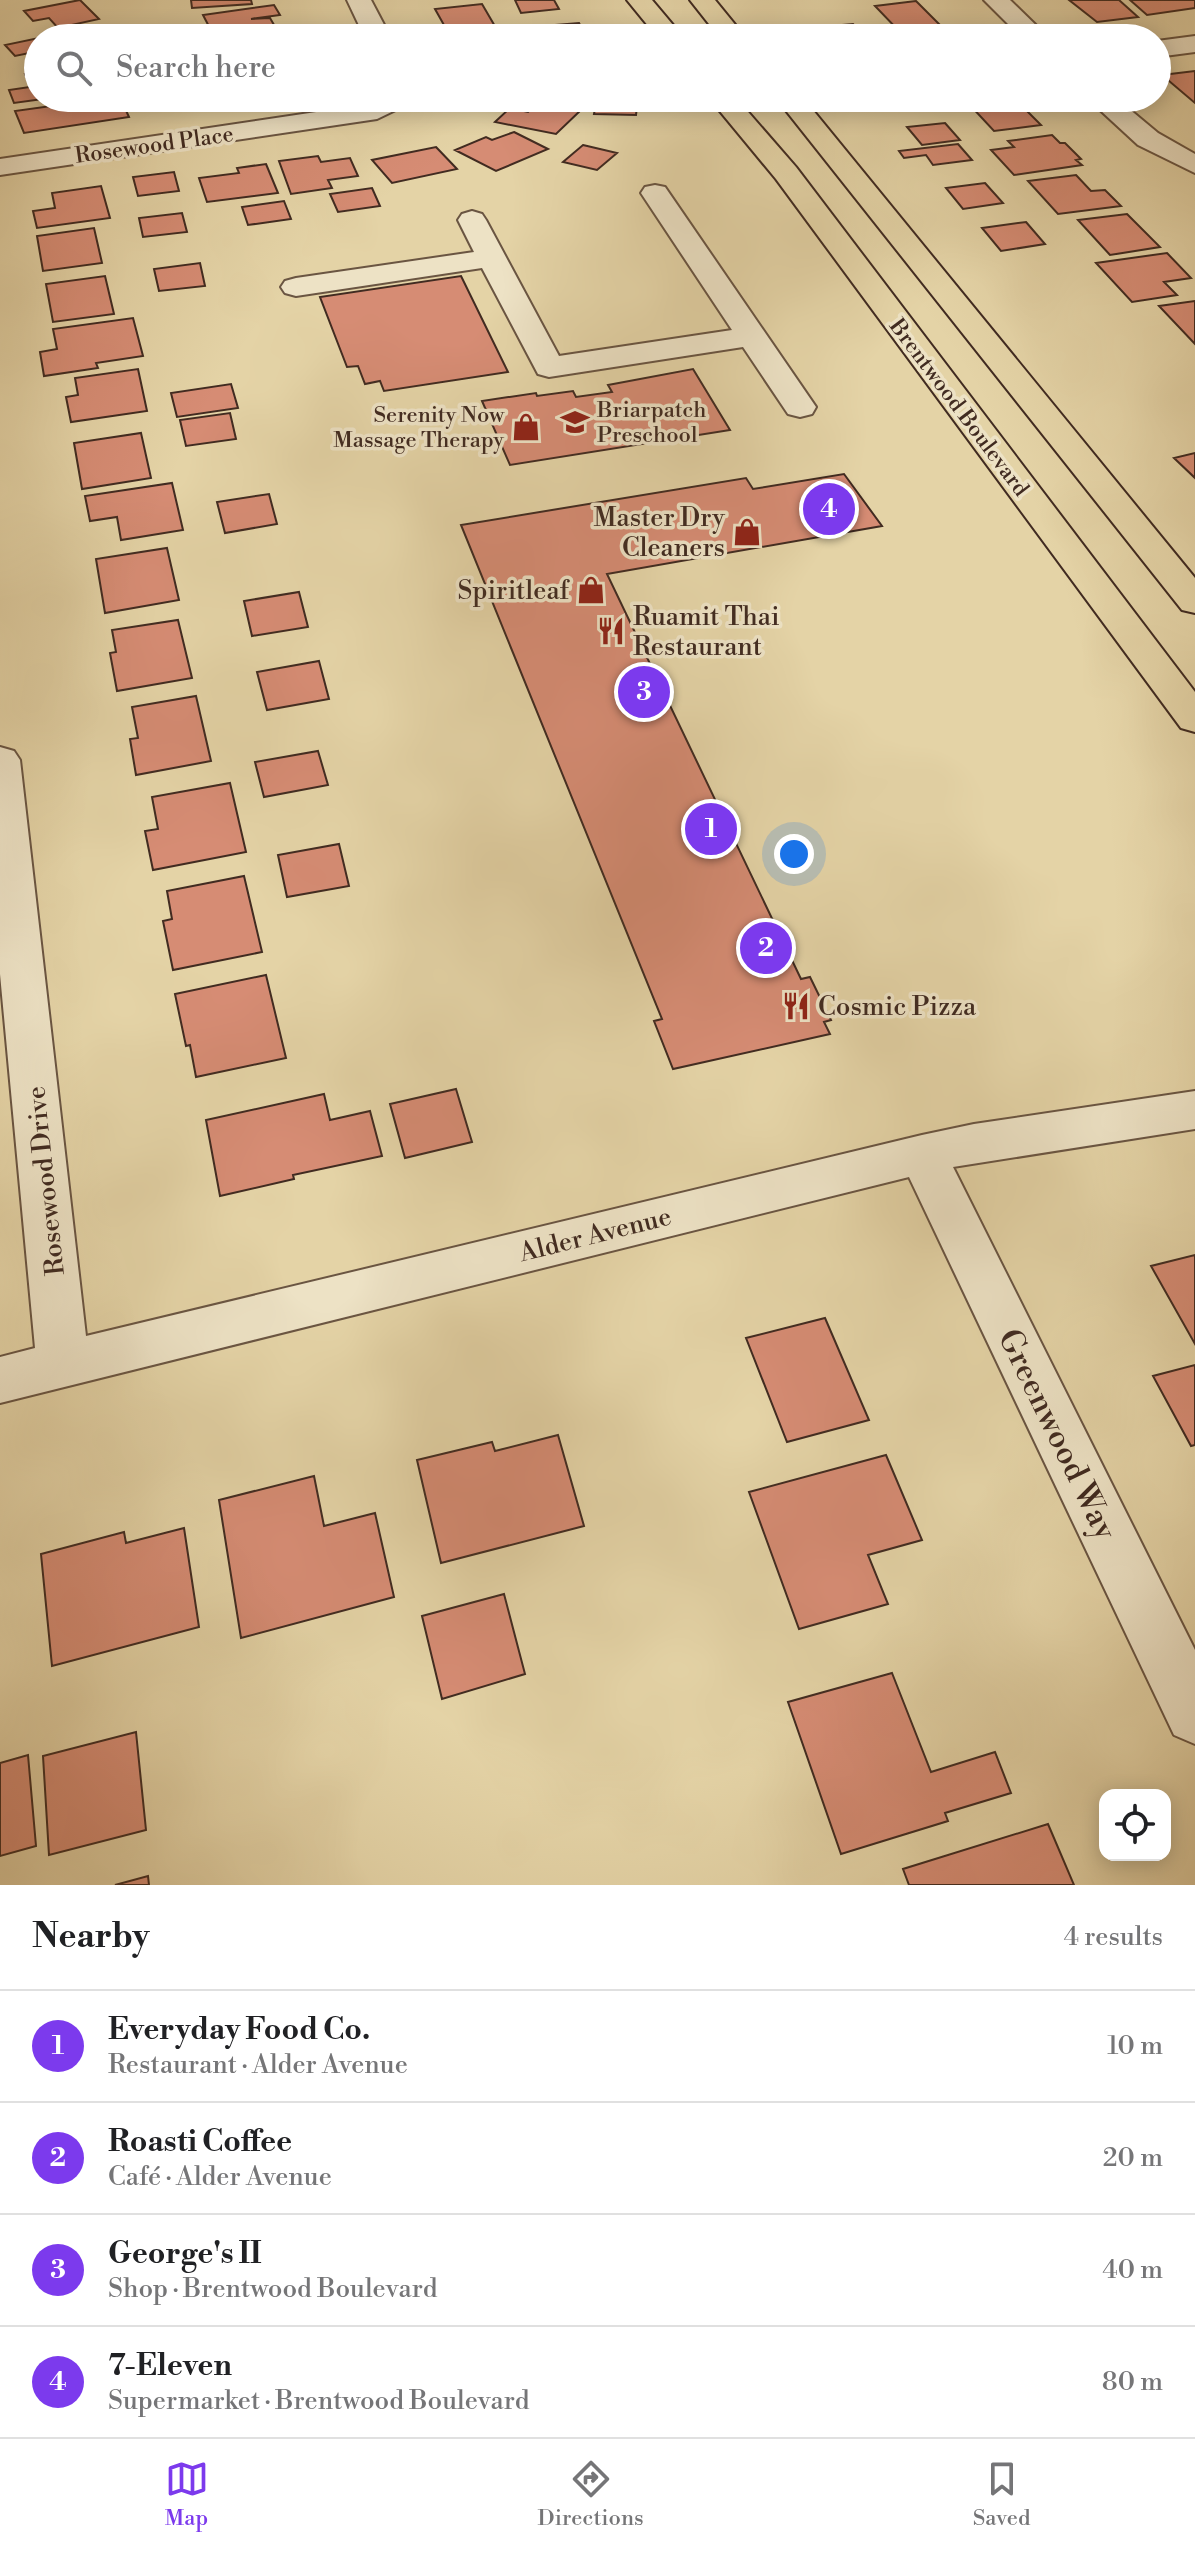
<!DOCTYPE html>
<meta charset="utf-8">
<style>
:root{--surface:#fff;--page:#f6f6f6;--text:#202124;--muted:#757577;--line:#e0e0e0;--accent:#7c3aed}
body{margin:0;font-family:"Libre Bodoni",serif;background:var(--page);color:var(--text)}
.controls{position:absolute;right:24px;bottom:24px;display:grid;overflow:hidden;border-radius:16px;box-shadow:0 4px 20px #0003}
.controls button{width:72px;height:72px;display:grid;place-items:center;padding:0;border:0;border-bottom:2px solid var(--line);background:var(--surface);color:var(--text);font:40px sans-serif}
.you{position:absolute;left:794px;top:854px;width:28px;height:28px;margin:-20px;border:6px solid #fff;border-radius:50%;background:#1a73e8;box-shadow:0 0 0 12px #1a73e833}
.badge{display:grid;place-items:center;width:52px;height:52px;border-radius:50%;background:var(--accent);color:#fff;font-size:26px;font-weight:700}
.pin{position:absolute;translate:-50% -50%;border:4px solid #fff;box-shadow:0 2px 8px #0006}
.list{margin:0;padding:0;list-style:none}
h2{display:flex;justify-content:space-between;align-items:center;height:104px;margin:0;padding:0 32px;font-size:34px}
h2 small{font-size:26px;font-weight:400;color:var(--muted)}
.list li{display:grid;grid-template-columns:52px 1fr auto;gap:24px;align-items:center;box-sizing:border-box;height:112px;padding:0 32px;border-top:2px solid var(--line)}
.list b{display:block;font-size:30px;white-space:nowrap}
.list p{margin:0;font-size:26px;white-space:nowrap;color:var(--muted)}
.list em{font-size:26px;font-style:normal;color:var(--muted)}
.icon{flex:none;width:44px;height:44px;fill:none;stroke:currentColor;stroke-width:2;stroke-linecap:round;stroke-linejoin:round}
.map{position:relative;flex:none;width:1195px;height:1885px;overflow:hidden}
.search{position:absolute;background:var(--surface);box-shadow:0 4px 20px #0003;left:24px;right:24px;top:24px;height:88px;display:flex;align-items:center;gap:20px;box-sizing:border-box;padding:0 28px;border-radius:44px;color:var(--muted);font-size:30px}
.sheet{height:552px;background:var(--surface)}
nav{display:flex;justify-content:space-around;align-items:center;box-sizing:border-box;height:112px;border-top:2px solid var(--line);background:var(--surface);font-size:22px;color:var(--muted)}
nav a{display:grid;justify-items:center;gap:4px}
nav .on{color:var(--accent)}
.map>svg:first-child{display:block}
</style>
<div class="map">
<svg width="1195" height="1885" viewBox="0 0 1195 1885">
<rect width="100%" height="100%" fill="#e4d3a6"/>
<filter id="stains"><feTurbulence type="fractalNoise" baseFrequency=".0025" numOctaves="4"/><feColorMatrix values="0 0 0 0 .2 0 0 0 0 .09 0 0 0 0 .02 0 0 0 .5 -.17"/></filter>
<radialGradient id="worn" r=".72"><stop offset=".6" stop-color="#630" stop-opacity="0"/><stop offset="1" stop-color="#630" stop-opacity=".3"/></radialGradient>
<!-- building -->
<path fill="#d68c74" stroke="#412b21" stroke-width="2" d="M80 0 99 19 58 28 49 18 33 21 24 11Z
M191 0H251L252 4 192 8Z
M515 0H554L559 9 521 13Z
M1069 0H1119L1138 17 1097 22Z
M1130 0H1195V8L1147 15Z
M916 1 940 25 898 30 875 6Z
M482 4 496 28 449 34 435 9Z
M274 5 280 15 251 19 270 18 277 30 222 38H215L203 15Z
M579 23 587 38H548L541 26Z
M853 24 866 38H826L818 27Z
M77 30 91 38H38V56L34 52 15 56 5 45Z
M528 32 530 38 481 36Z
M1195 71V103L1162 75Z
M38 72V98H50L14 103 9 90 30 87 25 74Z
M597 98H638L636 115 594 114Z
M1014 98 1041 125 994 131 968 103Z
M542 99 583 108 556 134 495 122 510 108 528 112Z
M80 102 85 110 123 104 129 117 24 133 15 111Z
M945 123 960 140 922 145 907 127Z
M514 132 548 149 496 171 455 150 486 137 492 140Z
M1052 135 1060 143H1065L1081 159 1076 160 1082 165 1014 175 991 150 1014 147 1008 141Z
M958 144 972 160 933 165 926 155 904 158 899 151Z
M583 145 617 153 597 170 563 162Z
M436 147 457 169 392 183 372 160Z
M318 156 321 162 350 158 358 176 328 180 332 188 291 194 279 161Z
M266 164 278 193 207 202 199 178 239 173 237 168Z
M174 172 179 191 138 196 133 177Z
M1076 175 1091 191 1105 190 1121 206 1058 214 1028 181Z
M985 183 1003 203 963 209 946 188Z
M101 186 110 218 37 228 33 211 55 208 52 193Z
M372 188 380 206 338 212 330 194Z
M284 201 291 219 248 225 242 207Z
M182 213 187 232 143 237 139 218Z
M1127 214 1160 247 1110 255 1078 220Z
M1026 222 1045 244 1001 251 982 228Z
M94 228 102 263 43 271 37 236Z
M1167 253 1191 278 1164 282 1177 295 1132 302 1096 263Z
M200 263 205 286 159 291 154 269Z
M105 276 114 314 53 322 46 284Z
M461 276 508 372 384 391 380 381 365 384 358 366 347 367 320 297Z
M1195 301V344L1159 306Z
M133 318 143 356 96 363 98 368 44 376 40 352 57 349 53 329Z
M138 369 147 411 71 422 66 397 78 395 75 378Z
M693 369 730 430 510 465 482 401 536 393 537 396 573 391 576 397 612 392 608 385Z
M231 384 238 408 177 417 171 393Z
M230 413 236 439 186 446 180 420Z
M141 433 151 478 82 489 74 443Z
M1195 453V478L1174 458Z
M844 474 882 526 607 574 801 979 810 977 831 1020 824 1022 830 1034 673 1069 654 1021 662 1019 461 525 746 478 753 489Z
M172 483 183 530 121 540 117 517 90 521 85 496Z
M269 494 277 524 225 533 217 502Z
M167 548 179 600 105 613 96 559Z
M299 592 308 627 252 636 244 601Z
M178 620 192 678 117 691 110 653 116 652 112 630Z
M319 661 329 699 267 710 257 672Z
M196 696 211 761 136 775 130 739 138 738 132 707Z
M318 751 328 785 264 797 255 762Z
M230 783 246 852 153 870 145 831 158 829 152 797Z
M339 844 349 886 287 897 278 855Z
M244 876 262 952 173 970 163 921 172 919 167 891Z
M266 975 286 1058 196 1077 190 1045 186 1046 175 994Z
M456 1089 472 1142 405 1158 390 1104Z
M324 1094 330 1120 370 1111 382 1156 293 1175 294 1179 220 1196 206 1120Z
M1195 1255V1344L1151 1266Z
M825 1318 869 1420 787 1442 746 1338Z
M1195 1365V1445L1191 1446 1153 1376Z
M558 1435 584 1526 441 1563 417 1460 492 1442 495 1451Z
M886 1455 922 1540 868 1555 888 1604 799 1629 749 1492Z
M314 1476 324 1526 375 1513 394 1597 241 1638 219 1500Z
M184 1528 199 1627 52 1666 41 1554 124 1532 126 1543Z
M504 1594 525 1674 442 1699 422 1616Z
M892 1673 931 1772 995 1752 1011 1793 945 1813 948 1821 841 1854 788 1702Z
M136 1732 146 1830 49 1855 43 1756Z
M28 1755 36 1846 0 1856V1763Z
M1048 1824 1074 1885H909L903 1869Z
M148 1876 149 1885H115Z"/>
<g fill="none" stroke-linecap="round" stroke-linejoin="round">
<defs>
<path id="minor" d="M347 0H371L391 38H365Z
M984 0H1010L1049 38H1022Z
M1195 36V52L1157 57V41Z
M380 98H412L408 104 377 119 0 175V159L370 104Z
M1087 98H1116L1158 133 1195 154V173L1138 145Z
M655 185 665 187 816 407 812 414 800 417 788 414 743 347 549 377 538 374 482 268 296 296 285 293 281 287 285 281 296 278 474 252 458 220 462 214 472 211 482 214 486 220 559 356 732 330 641 193 645 187Z
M0 747 14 751 20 760 86 1336 922 1135 974 1124 1195 1091V1129L953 1167 1195 1650V1744L1174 1735 909 1177 0 1403V1357L35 1348 0 974Z"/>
<path id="major" d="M627 0H652L684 38H658Z
M690 0H715L746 38H720Z
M709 98H736L796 167 1195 692V732L1181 728 776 179Z
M776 98H803L1195 578V613L1182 610Z"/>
</defs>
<!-- minor casing -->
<use href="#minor" stroke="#6a5542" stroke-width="4"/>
<!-- major casing -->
<use href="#major" stroke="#412b21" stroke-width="4"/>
<!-- minor -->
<use href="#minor" fill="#ede2c5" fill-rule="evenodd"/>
<!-- major -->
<use href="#major" fill="#e4d3a6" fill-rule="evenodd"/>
</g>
<!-- icons -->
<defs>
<symbol id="school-bare" viewBox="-9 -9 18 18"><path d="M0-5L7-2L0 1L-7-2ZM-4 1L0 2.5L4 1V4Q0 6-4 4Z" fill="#8f2418" stroke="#ede2c5" stroke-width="2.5" paint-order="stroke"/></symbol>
<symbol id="shop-bare" viewBox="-9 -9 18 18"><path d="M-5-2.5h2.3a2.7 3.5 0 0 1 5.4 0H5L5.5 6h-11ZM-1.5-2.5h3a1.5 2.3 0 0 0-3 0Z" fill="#8f2418" stroke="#ede2c5" stroke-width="2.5" paint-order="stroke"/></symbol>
<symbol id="restaurant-bare" viewBox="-9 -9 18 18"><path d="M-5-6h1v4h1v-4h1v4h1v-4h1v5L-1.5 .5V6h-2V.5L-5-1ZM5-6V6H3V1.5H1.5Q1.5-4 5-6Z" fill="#8f2418" stroke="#ede2c5" stroke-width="2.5" paint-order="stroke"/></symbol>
</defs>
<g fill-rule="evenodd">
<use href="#school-bare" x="555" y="402" width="40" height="40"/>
<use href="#shop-bare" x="506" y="407" width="40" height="40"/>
<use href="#shop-bare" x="727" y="512" width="40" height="40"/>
<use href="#shop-bare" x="571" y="570" width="40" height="40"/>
<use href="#restaurant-bare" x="591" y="611" width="40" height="40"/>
<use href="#restaurant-bare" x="776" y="986" width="40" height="40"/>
</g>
<g text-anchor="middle" stroke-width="7" stroke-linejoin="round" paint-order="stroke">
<!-- far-street labels -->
<g font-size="22" fill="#412b21" stroke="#ede2c5">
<text transform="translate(154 144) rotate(-8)" y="8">Rosewood Place</text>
<text transform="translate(960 407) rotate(53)" y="8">Brentwood Boulevard</text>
</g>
<!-- far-poi labels -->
<g font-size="22" fill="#412b21" stroke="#ede2c5" text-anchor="start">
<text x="597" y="417">Briarpatch<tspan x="597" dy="25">Preschool</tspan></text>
<text x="504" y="422" text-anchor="end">Serenity Now<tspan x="504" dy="25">Massage Therapy</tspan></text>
</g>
<!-- poi labels -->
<g font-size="26" fill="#412b21" stroke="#ede2c5" text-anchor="end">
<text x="725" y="526">Master Dry<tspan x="725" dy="30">Cleaners</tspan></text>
<text x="569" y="599">Spiritleaf</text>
<text x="633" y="625" text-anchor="start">Ruamit Thai<tspan x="633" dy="30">Restaurant</tspan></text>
<text x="818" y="1015" text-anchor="start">Cosmic Pizza</text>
</g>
<!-- street labels -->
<g font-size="26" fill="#412b21" stroke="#ede2c5">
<text transform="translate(45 1181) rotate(-96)" y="9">Rosewood Drive</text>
<text transform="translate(595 1234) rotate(-14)" y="9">Alder Avenue</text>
</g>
<!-- near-street labels -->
<g font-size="32" fill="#412b21" stroke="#ede2c5">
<text transform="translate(1058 1434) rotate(64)" y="11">Greenwood Way</text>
</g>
</g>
<rect width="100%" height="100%" filter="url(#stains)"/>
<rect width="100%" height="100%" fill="url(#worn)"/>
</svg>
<div class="controls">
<button><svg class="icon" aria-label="locate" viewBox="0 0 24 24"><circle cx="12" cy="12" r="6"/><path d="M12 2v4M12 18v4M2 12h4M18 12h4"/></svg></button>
</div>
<div class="you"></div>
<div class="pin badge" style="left:711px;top:829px">1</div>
<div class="pin badge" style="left:766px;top:948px">2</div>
<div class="pin badge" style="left:644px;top:692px">3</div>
<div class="pin badge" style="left:829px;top:509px">4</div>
<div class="search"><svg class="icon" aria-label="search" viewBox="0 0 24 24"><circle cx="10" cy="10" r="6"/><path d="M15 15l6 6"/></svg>Search here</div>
</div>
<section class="sheet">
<h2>Nearby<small>4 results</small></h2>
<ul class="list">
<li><span class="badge">1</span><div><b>Everyday Food Co.</b><p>Restaurant · Alder Avenue</p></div><em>10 m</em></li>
<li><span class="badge">2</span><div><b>Roasti Coffee</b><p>Café · Alder Avenue</p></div><em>20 m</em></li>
<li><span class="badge">3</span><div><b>George's II</b><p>Shop · Brentwood Boulevard</p></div><em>40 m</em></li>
<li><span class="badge">4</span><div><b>7-Eleven</b><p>Supermarket · Brentwood Boulevard</p></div><em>80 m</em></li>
</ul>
</section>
<nav>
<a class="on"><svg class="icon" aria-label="map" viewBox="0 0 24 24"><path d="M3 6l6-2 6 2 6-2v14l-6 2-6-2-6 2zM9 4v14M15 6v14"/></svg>Map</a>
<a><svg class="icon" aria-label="directions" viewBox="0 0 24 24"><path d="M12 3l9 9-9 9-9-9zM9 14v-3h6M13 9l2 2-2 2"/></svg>Directions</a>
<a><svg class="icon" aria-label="saved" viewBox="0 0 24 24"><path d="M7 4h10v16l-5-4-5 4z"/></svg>Saved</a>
</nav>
